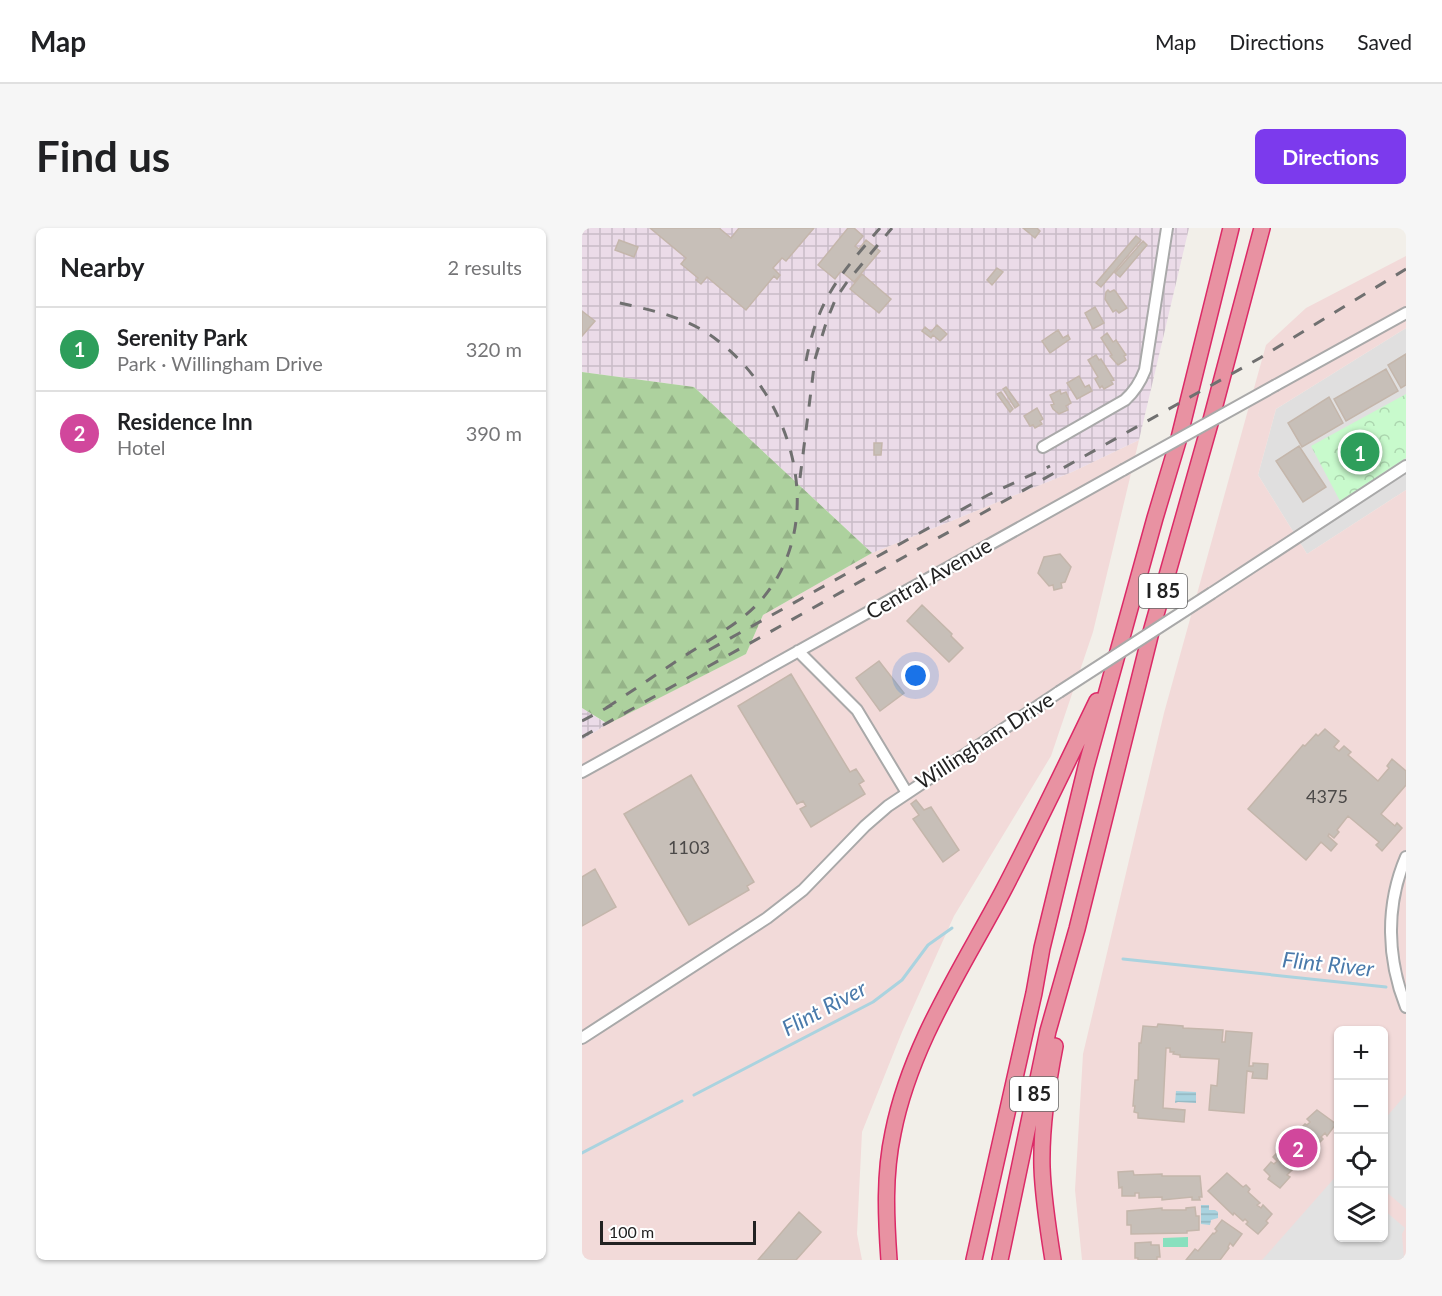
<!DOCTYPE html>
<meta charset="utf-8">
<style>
:root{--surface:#fff;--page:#f6f6f6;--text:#202124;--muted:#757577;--line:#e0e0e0;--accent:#7c3aed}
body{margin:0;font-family:Lato,sans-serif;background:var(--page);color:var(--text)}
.controls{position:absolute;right:18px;bottom:18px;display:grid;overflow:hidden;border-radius:9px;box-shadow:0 2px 4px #0004}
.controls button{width:54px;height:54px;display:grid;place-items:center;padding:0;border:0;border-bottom:2px solid var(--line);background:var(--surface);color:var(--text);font:30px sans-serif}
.scale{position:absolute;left:18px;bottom:15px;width:156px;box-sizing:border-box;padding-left:6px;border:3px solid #222;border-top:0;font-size:16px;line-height:21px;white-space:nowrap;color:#222;-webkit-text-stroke:4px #fff;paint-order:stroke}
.you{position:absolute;left:334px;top:448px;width:21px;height:21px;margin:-15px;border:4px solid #fff;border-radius:50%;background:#1a73e8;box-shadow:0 0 0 9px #1a73e833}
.badge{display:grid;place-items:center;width:39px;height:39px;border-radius:50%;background:var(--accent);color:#fff;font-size:20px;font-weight:700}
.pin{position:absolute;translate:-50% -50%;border:3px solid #fff;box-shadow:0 2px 6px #0006}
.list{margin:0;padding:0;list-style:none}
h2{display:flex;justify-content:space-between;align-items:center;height:78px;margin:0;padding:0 24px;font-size:26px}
h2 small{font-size:20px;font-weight:400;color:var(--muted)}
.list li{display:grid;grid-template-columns:39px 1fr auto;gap:18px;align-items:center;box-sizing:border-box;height:84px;padding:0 24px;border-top:2px solid var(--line)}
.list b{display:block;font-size:22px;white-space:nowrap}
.list p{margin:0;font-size:20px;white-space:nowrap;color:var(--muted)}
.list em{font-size:20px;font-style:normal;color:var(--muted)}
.icon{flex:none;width:33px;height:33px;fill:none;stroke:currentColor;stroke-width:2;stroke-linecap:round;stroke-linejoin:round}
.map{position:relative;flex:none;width:824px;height:1032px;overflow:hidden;border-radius:9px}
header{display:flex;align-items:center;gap:36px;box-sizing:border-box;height:84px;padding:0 30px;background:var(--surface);border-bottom:2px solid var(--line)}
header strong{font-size:28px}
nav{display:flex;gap:33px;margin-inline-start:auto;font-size:21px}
.intro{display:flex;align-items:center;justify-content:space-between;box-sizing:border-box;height:144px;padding:0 36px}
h1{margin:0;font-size:42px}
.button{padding:15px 27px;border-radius:9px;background:var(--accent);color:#fff;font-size:21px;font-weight:700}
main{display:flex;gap:36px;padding:0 36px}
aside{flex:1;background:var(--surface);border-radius:9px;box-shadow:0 2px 4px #0004}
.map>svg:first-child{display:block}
</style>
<header>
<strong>Map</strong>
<nav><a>Map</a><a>Directions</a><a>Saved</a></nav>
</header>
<div class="intro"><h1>Find us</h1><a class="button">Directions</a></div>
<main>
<aside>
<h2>Nearby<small>2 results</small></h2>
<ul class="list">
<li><span class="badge" style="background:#2e9e5b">1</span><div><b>Serenity Park</b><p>Park · Willingham Drive</p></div><em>320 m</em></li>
<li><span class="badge" style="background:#d1479c">2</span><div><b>Residence Inn</b><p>Hotel</p></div><em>390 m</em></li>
</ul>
</aside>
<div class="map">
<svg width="824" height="1032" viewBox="0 0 824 1032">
<defs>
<pattern id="industrial-grid" width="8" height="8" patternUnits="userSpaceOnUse" patternTransform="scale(1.5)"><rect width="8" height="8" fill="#ebdbe8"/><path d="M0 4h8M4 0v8" fill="none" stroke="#c9bcc7"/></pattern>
<pattern id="forest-firs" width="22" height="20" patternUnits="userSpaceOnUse" patternTransform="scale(1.5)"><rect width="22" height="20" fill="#add19e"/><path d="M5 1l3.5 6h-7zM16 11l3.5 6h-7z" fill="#95b388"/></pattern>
<pattern id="park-crowns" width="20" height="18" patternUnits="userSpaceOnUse" patternTransform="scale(1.5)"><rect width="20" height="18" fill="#c8facc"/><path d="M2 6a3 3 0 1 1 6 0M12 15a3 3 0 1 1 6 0" fill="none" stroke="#acd6af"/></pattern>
<pattern id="water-rules" width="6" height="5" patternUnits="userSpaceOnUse" patternTransform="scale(1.5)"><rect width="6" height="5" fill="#aad3df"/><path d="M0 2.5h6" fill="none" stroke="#92b5bf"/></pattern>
</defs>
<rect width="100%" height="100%" fill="#f2efe9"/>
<!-- residential -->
<path fill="#e0dfdf" d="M824 100V262L725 326 676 247 694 181Z"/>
<!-- commercial -->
<path fill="#f2dad9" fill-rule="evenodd" d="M824 28V100L694 181 676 247 725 326 824 262V1032H500L493 962 501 826 582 485 684 117 724 80ZM756 802H802V1010H756Z
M557 212 511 404 469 528 372 688 320 804 280 904 275 1006 280 1032H0V512L25 496 164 426 181 387 290 325 490 244Z"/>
<!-- industrial -->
<path fill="url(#industrial-grid)" d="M0 0H607L557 212 490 244 290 325 112 159 0 144Z
M0 480 25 496 0 512Z"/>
<!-- forest -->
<path fill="url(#forest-firs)" d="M0 144 112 159 290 325 181 387 164 426 26 496 0 480Z"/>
<!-- park -->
<path fill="url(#park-crowns)" d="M824 166V230L758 273 729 218Z"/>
<!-- pitch -->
<path fill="#88e0be" d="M606 1009V1019H581V1010Z"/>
<!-- parking -->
<path fill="#e2e2e2" d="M824 866V981L802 962V892Z
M756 946V1010H802V982L823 1000 820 1006 822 1032H680Z"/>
<!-- water -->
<path fill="url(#water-rules)" d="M594 863 614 864V875L596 874 593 875Z
M619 977H627V982H633L636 984V990L629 992 628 997 619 996Z"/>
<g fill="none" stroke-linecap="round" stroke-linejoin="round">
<!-- stream -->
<path stroke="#aad3df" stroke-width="3" d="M541 731 804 759
M112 867 291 774 320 752 346 717 370 700
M0 925 100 873"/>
</g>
<!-- building -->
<path fill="#c7bfb8" stroke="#c4b6ab" stroke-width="1.5" d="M68 0H137L149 10 157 0H232L204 33 200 30 191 40 198 47 195 51 192 48 164 82 125 49 119 56 114 52 116 50 99 36 104 30Z
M266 0H272L281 8 273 18 277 21 284 12 298 23 272 54 259 43 253 51 236 37Z
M441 0H455L458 3 453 10Z
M554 8 559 12 519 59 514 55Z
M37 12 56 19 52 29 33 22Z
M561 13 565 17 538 49 533 45Z
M415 40 421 44 410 57 405 52Z
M280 46 309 71 297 85 268 61Z
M526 62 528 64 532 62 534 64 545 80 537 85 534 82 531 84 523 71 524 64Z
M513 79 522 95 511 101 503 85Z
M0 83 13 93 0 108Z
M355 97 365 106 358 113 351 107 349 110 340 103 343 99 349 104Z
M476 102 481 110 486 107 488 111 468 125 460 113Z
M525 105 531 114 534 112 544 127 542 128 544 132 536 137 528 128 530 127 519 110Z
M824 126V157L819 160 806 137Z
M514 127 517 132 519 131 532 152 529 153 531 156 522 161 520 158 518 160 513 151 516 149 506 132Z
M804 141 816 163 764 193 752 171Z
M497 148 503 159 507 157 510 163 495 171 485 155Z
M424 159 437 177 433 180 421 161Z
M478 162 479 166 484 164 489 175 484 178 486 182 477 186 471 181 469 177 472 176 468 167Z
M419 164 431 181 428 184 415 166Z
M747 169 761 195 720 219 706 195Z
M455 180 461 191 458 193 460 196 453 200 451 197 448 198 442 188Z
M292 215H300L299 227H292Z
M717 218 744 259 721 274 694 233Z
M478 326 489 339 483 354 479 355 480 360 472 362 471 357 467 358 456 345 462 329Z
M340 377 370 406 369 408 381 420 367 434 325 393Z
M297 433 322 465 298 483 274 450Z
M209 446 268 544 274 541 282 553 277 556 283 566 229 599 218 581 224 578 221 573 215 576 156 478Z
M743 501 757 513 752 519 757 523 762 518 769 524 766 527 796 553 807 540 805 538 810 531 824 543V557L799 586 813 598 815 595 820 600 800 623 794 617 797 614 766 588 755 602 757 604 752 610 747 606 746 608 755 616 749 623 739 614 724 632 666 581 721 517 723 518 734 506 736 508Z
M109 547 172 654 165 658 167 662 107 697 42 586Z
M334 572 342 582 349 579 377 622 361 634 331 591 337 587 329 576Z
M13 641 34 679 0 698V649Z
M576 796 601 798V800L641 802 640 814H643L644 803 670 805 667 838H671V835L686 836 685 851 670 850 671 844 665 843 662 885 627 882 629 857 635 858 637 831 598 829V827L591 826 592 824H588V820H584L581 880 603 882 602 894 556 890V885L552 884 553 878H551L553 852H556L557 815H559L561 798 575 799Z
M735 882 754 896 745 908 743 905 739 909 741 911 705 947 708 949 698 960 686 951 688 948 682 942 689 934 692 936 695 933 691 929 723 896 725 897 728 894 725 891Z
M551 943 552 947 580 946V948H618L620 969H617L618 972H610V969L580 972V969L557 970V965H553V968H540V959L537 960 536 944Z
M645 945 661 959 664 957 668 961 666 964 678 975 675 977 679 980 681 977 690 986 684 993 686 995 676 1006 664 996 666 994 663 991 661 993 652 985 651 987 626 963Z
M613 979 614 988H617V1002L605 1003V1005L549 1006V997H545V983L580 980V982H604V980Z
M217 984 239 1004 214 1032H176Z
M640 992 660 1006 651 1018 648 1015 646 1019 647 1020 638 1032H604L613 1021 616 1023 631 1005 632 1006 635 1003 633 1001Z
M569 1014V1017H577L578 1029H575V1032H556V1030H553V1015Z"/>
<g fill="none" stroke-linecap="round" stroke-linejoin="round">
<defs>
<path id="minor" d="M694 157 824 85
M461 219 543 172C553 163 558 155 563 142L585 0
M630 365 824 238
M216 423 275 482 325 565
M0 544 541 242
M824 629C803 678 805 731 824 779
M0 810 185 690 221 662 283 598 306 578 477 464"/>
<path id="highway" d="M307 1032C304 989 302 947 311 905 328 818 379 742 420 665 453 602 484 537 515 473
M392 1032 452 765 460 720 504 539 573 290 597 210 649 0
M418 1032 466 803 495 701 569 404 629 192 680 0
M471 1032C466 1001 461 970 460 939 459 902 466 854 473 818"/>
</defs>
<!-- minor casing -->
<use href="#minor" stroke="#a9a9a9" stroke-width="14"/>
<!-- highway casing -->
<use href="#highway" stroke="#dc2a67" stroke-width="18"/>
<!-- minor -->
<use href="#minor" stroke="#fff" stroke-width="10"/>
<!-- highway -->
<use href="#highway" stroke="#e892a2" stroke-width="15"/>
<!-- rail -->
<path stroke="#707070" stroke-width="3" stroke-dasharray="12 12" stroke-linecap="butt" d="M224 133C236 70 258 47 298 0
M218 250 233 131 245 92 254 70 265 54 310 0
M127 422 406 267 468 238
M24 480C52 462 79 443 107 425 133 408 160 394 180 371 247 293 211 169 135 112 106 89 69 82 33 74
M0 493 30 477
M0 509 678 130 824 41"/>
<defs>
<path id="minor-bridge" d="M541 242 694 157
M477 464 630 365"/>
</defs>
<!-- minor-bridge casing -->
<use href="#minor-bridge" stroke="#a9a9a9" stroke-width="14" stroke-linecap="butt"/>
<!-- minor-bridge -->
<use href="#minor-bridge" stroke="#fff" stroke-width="10"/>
</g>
<g text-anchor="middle" stroke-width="4.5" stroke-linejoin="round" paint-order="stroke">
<!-- number labels -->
<g font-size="18" fill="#4b4948">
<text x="745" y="575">4375</text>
<text x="107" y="626">1103</text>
</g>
<!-- shield labels -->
<g fill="#fff" stroke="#646464" stroke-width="1.5">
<rect x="557" y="346" width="48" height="34" rx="4.5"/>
<rect x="428" y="849" width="48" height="34" rx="4.5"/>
</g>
<g font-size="20" font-weight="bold" fill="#222">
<text x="581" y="370">I 85</text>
<text x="452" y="873">I 85</text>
</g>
<!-- street labels -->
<g font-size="21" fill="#222" stroke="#fff">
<text transform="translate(347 351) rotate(-30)" y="7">Central Avenue</text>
<text transform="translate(403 513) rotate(-33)" y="7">Willingham Drive</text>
</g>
<!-- water labels -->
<g font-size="22" font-style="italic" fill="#4a7aab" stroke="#fff">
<text transform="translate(746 736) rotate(6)" y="8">Flint River</text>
<text transform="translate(242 780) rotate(-28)" y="8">Flint River</text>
</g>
</g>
</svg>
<div class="controls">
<button>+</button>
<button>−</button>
<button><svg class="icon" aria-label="locate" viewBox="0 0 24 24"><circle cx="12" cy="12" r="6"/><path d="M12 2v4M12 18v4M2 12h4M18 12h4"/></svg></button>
<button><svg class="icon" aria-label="layers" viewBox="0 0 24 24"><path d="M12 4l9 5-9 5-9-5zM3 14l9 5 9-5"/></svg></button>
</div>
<div class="scale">100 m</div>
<div class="you"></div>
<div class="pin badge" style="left:778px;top:224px;background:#2e9e5b">1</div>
<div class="pin badge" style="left:716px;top:920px;background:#d1479c">2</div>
</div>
</main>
